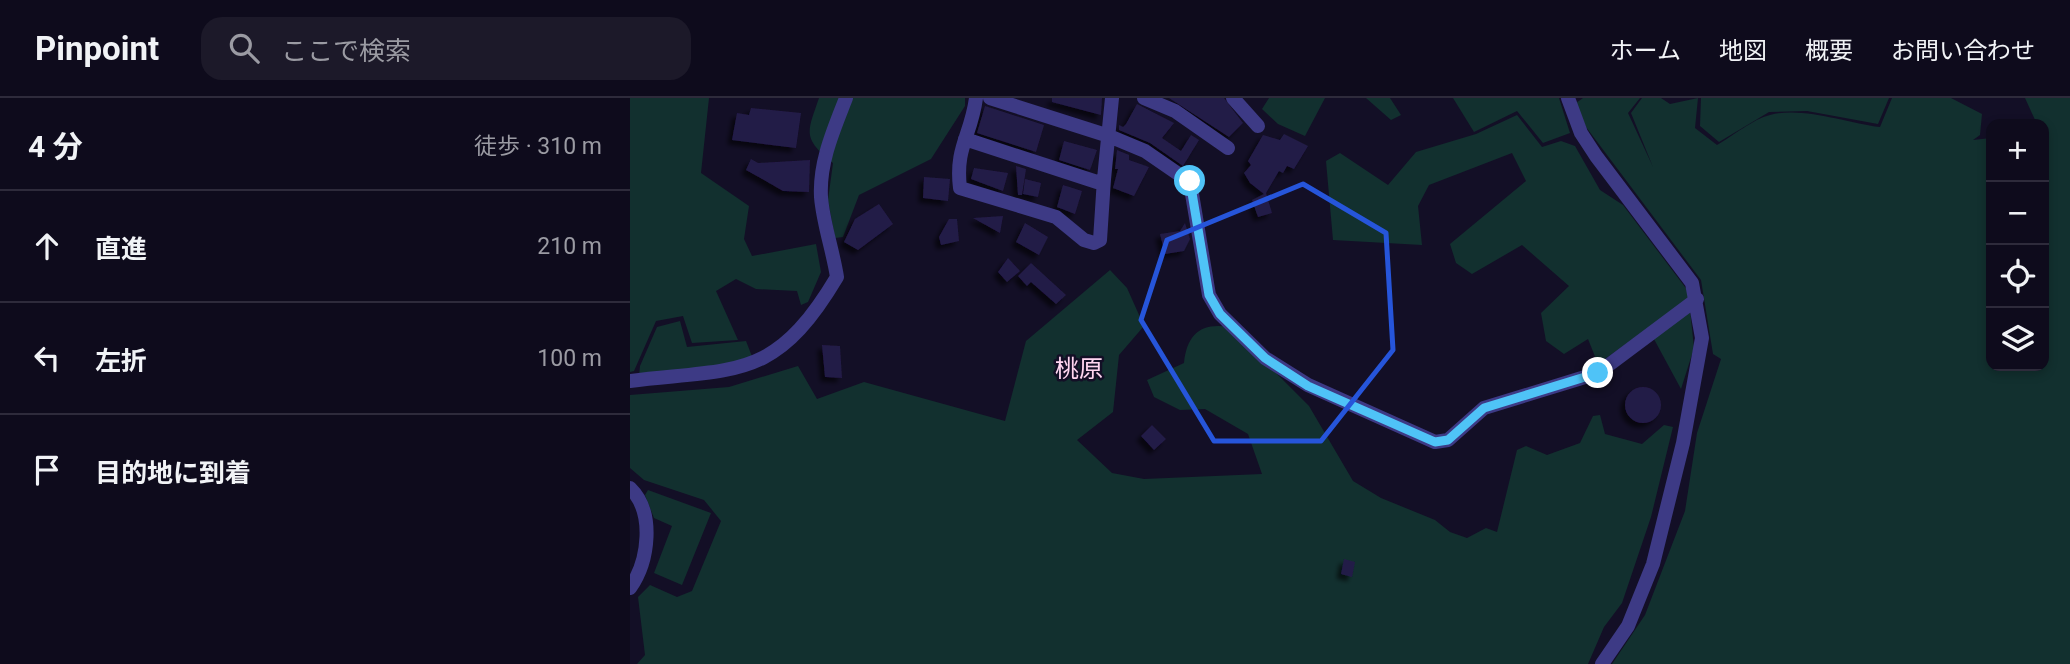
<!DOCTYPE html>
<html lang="ja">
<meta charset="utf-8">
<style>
:root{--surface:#0e0b1c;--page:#1c1929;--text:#f1f3f6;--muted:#9b9ba3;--line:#2e2b3b}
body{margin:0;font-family:Roboto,"Noto Sans JP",sans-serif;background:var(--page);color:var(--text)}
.controls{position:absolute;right:21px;top:21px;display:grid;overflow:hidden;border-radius:14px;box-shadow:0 4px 10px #0003}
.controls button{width:63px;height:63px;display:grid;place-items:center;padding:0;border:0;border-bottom:2px solid var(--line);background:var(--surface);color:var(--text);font:35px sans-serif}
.stop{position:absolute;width:21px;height:21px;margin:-16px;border:5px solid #4fc3f7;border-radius:50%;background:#fff}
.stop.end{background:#4fc3f7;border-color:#fff;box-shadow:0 2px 7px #0008}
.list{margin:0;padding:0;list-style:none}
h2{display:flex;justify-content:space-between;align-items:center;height:91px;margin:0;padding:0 28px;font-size:30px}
h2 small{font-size:23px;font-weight:400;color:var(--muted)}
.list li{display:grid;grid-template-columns:46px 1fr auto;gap:21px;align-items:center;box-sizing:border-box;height:112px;padding:0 28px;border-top:2px solid var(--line)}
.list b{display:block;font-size:26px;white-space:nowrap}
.list em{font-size:23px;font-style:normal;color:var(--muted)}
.icon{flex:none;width:38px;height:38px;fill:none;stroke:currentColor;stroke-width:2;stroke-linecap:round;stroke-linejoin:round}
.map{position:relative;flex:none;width:1440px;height:566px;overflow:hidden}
header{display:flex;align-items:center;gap:42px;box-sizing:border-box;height:98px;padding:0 35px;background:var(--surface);border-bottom:2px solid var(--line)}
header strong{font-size:33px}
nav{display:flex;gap:38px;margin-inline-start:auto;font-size:24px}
.search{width:490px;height:63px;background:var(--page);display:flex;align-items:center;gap:18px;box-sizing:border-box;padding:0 24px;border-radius:21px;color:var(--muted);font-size:26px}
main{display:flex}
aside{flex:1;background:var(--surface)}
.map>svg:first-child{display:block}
</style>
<header>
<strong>Pinpoint</strong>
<div class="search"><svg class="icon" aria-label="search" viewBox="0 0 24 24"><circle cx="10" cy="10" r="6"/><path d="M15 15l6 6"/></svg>ここで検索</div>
<nav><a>ホーム</a><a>地図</a><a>概要</a><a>お問い合わせ</a></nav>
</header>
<main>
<aside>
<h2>4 分<small>徒歩 · 310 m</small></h2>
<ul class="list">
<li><svg class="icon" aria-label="ahead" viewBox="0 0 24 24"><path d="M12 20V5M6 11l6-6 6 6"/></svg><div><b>直進</b></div><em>210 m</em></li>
<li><svg class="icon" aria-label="left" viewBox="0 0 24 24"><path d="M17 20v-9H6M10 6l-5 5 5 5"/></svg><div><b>左折</b></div><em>100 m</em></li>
<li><svg class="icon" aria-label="arrive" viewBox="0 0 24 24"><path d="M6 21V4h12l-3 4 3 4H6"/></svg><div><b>目的地に到着</b></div></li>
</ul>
</aside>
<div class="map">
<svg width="1440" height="566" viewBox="0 0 1440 566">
<defs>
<filter id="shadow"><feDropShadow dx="-4.5" dy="4.5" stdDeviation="2" flood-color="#0009"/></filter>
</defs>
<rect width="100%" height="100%" fill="#130f26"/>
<!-- green -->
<path fill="#12302f" d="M0 0H79L71 75 119 108 114 141 122 158 186 146 191 174 178 204 171 207 167 193 126 191 106 181 86 193 108 242 62 245 53 218 26 223 4 273 0 274Z
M189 0H335V8L301 61 229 97 213 139 205 140 198 102 203 65C172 40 177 35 189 0Z
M639 0H695L675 38 648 26 632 11Z
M736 0H760L771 17 761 22Z
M823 0H929L940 35 913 45 887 13 844 34Z
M953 0H1010L998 15 1023 69 1001 15 1012 0H1031L1040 6 1068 0 1065 30 1087 47C1103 38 1123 21 1140 17 1172 8 1217 25 1250 29L1262 0H1321L1352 16 1350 37 1343 42 1361 40V268H1414V26H1402L1406 24 1395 0H1440V566H982L1015 517 1055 413 1067 335 1091 261 1083 256 1071 182 956 29 946 5Z
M1071 0H1259L1248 26 1177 13 1139 14 1089 44 1070 28Z
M887 17 912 49 931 43 945 48 970 92 993 107 1058 193 1064 250 1051 291 1018 230 968 266 958 241 934 256 916 243 911 215 939 188 892 147 842 176 826 165 820 146 896 83 882 55 799 87 788 108 792 147 703 142 696 63 710 55 758 87 786 54 846 36Z
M480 172 497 190 514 228 489 257 483 314 447 342 482 375 514 381 632 376 618 336 575 311 550 312 524 299 517 282 554 265C557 236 571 224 600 229L679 308 723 383 751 400 805 422 820 434 837 440 856 430 867 434 887 352 896 348 917 357 950 345 963 318 970 317 975 336 1012 346 1034 327 1043 329 1021 419 992 505 974 529 958 566H7L15 557 8 499 20 487 47 499 62 493 91 423 74 402 14 382 0 370V297L99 289 168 268 187 301 234 284 375 323 396 243Z
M50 223 57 249 116 243 123 261 91 268 9 278 10 268 27 229Z
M18 392 81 415 52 487 24 475 42 428 24 420 15 397Z"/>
<!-- building -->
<path fill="#241b47" filter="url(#shadow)" d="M422 0H472L471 17 422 4Z
M539 0H594L613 25 599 39Z
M507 6 544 25 532 40 551 53 561 37 569 42 553 68 520 45 489 32V27L493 29 496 26Z
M355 8 414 27 406 54 347 35Z
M121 10 171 15 166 50 102 42 107 15 119 17Z
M654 36 678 48 664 71 657 68 653 75 649 73 636 95 642 115 628 119 622 102 634 96 620 85 614 75 621 67 618 63 633 37 650 42Z
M434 43 467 52 460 72 429 62Z
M487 52 499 57V62L519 69 504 98 483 90 488 71H485Z
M121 61 128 65 180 62 179 94 153 93 134 82 116 72Z
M386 68 396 71 392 97H388Z
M344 70 378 75 373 93 341 81Z
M294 79 320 81 318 103 293 100Z
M395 81 411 85 408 99 393 96Z
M433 87 452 93 445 116 427 109Z
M249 106 263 126 228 152 214 144 225 121Z
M373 118 370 135 343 120Z
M319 121H327L329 143 311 147 309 139Z
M395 125 418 139 409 157 386 144Z
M555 125 560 141 554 153 535 156 530 136 550 133Z
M378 160 390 173 377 184 368 174Z
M401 165 436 197 426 206 401 184 397 188 388 178Z
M192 247 210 248 212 280 195 279Z
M995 307a18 18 0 1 1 36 0a18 18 0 1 1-36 0Z
M522 327 536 341 524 352 511 338Z
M714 461 725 464 722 479 711 476Z"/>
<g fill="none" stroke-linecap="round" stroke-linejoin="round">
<!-- street -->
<path stroke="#3d3a85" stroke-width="14" d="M346 0C341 38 325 49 330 90L426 119 454 142 464 145 470 142 474 81
M360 0 479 38 515 53 560 84 579 197 590 216 635 260 678 287 805 344 818 342 854 310 968 275 1067 201
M514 0 545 13 598 50
M603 0 628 28
M938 0 951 35 966 58 1062 185 1072 240 1053 345 1023 466 998 528 972 566
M335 41 467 84 474 81 482 0
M0 283C108 270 145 283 207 179 203 153 193 125 191 99 189 64 204 31 216 0
M0 390C25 414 19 463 0 490"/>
</g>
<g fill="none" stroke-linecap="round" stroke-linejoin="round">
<!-- route -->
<path stroke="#4fc3f7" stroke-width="9" d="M560 83 579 197 590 216 635 260 678 288 805 344 818 342 854 310 968 275"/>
</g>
<!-- marked area -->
<path fill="none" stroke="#2655da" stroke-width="5" stroke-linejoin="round" d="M673 86 756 135 763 252 691 343H584L511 222 537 142Z"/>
<g text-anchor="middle" stroke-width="5" stroke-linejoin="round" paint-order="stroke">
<!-- quarter labels -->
<g font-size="24" fill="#ffd6f0" stroke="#130f26">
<text x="449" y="279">桃原</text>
</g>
</g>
</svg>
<div class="controls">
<button>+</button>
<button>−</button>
<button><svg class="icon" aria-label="locate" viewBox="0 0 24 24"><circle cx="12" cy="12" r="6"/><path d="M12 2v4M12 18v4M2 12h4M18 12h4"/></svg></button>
<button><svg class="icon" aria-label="layers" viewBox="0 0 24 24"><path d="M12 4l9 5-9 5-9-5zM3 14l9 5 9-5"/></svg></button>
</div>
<div class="stop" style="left:560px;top:83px"></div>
<div class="stop end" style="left:968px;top:275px"></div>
</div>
</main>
